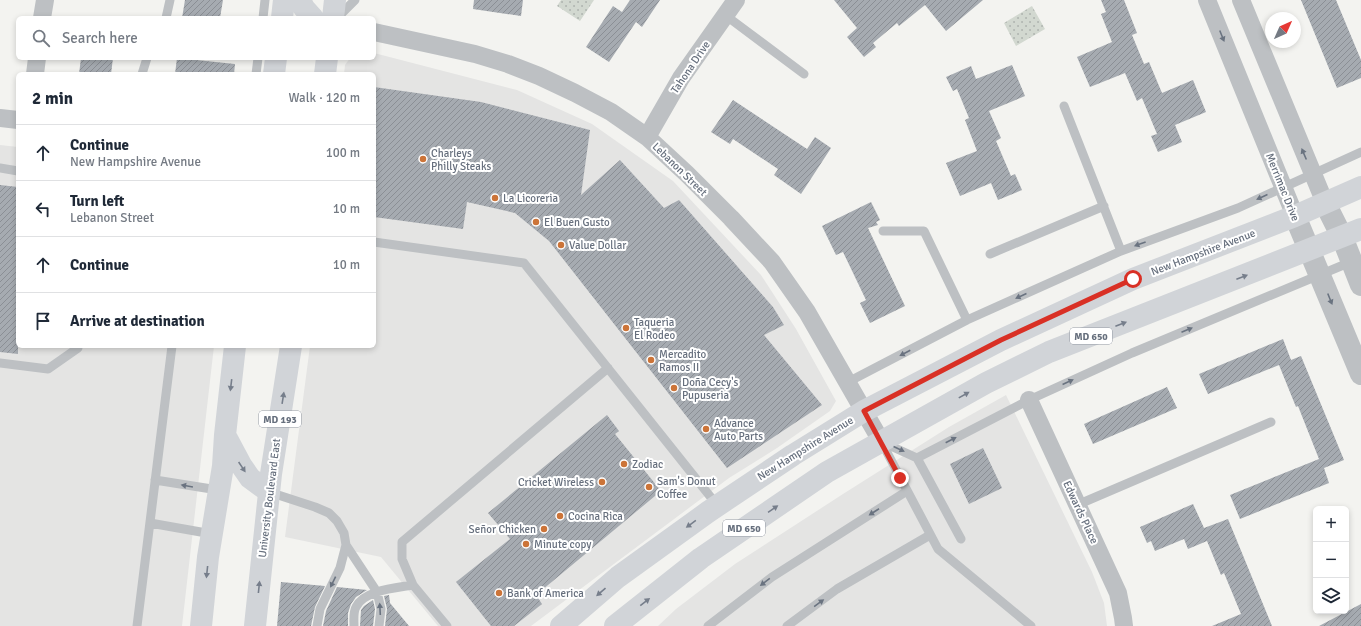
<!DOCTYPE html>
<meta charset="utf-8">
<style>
:root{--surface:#fff;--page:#f6f6f7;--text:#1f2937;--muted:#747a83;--line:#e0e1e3}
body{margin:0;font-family:Signika,sans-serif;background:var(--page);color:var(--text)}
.controls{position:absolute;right:12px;bottom:12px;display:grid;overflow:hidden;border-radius:6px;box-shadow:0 2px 6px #0003}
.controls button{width:36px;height:36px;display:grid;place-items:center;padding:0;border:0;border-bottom:1px solid var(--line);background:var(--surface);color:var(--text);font:20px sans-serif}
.compass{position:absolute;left:1265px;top:12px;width:36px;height:36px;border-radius:50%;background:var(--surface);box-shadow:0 2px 6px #0003;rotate:45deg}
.stop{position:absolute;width:12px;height:12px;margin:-9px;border:3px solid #d93025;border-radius:50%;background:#fff}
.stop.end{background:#d93025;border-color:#fff;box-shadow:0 1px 4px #0008}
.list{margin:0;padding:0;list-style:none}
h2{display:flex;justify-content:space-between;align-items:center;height:52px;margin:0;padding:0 16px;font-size:17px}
h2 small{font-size:13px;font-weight:400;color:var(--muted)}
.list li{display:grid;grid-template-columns:26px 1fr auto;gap:12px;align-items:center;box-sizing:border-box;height:56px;padding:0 16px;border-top:1px solid var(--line)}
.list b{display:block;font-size:15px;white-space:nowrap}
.list p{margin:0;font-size:13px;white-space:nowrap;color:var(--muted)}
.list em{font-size:13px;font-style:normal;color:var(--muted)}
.icon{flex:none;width:22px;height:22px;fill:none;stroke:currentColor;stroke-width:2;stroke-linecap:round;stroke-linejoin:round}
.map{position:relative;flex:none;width:1361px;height:626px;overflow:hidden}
.search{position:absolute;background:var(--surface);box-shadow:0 2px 6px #0003;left:16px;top:16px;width:360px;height:44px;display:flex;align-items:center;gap:10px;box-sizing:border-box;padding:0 14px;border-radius:6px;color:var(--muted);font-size:15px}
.panel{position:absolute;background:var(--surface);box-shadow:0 2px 6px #0003;left:16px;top:72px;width:360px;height:276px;border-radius:6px}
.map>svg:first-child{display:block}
</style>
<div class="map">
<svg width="1361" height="626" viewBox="0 0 1361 626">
<defs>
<pattern id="grass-dots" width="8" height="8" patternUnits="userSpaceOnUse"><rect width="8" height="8" fill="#d2d8d0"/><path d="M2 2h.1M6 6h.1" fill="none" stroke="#aeb3ae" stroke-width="1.8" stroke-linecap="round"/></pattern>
<pattern id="building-hatch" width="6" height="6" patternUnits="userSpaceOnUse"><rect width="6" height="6" fill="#a6abb1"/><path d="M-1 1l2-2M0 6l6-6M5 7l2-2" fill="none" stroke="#8b8f95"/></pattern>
</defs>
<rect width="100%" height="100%" fill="#f3f3f0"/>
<!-- built -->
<path fill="#e4e4e3" d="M374 53 517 90 592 124 673 181 761 275 796 329 836 401 830 411 777 448 729 478 531 626H438L381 557 285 537 310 346H374V74H344L345 65 350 58H374Z
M0 145 18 147V346H214L182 626H0Z
M1006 395 1092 572 1104 603 1107 626H658L676 609 735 564 843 494 949 427Z"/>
<!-- grass -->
<path fill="url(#grass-dots)" d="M561 0H594L580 21 557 6Z
M1032 6 1045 29 1016 46 1004 23Z"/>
<!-- building -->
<path fill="url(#building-hatch)" d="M185 0H223L220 18H182Z
M474 0H523L521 16 473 9Z
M630 0H660L642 27 636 22 609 62 586 47 613 6 622 12Z
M834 0H983L946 31 925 5 899 26 897 23 873 43 876 47 864 57 847 37 857 28Z
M1101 0H1124L1137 33 1132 35 1144 64 1149 62 1162 93 1193 80 1206 112 1175 125 1182 142 1158 152 1151 136 1157 134 1142 98 1137 101 1125 73 1090 87 1077 57 1112 42 1101 14 1106 12Z
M1301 0H1336L1361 60V78L1337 88Z
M81 58H113L111 74H79Z
M177 58 235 64 234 74H175Z
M1012 65 1025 96 989 111 1001 138 996 141 1011 176 1015 174 1022 190 998 200 991 183 960 196 946 163 977 151 965 120 969 118 957 89 953 91 946 77 971 66 976 79Z
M374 87 481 102 590 130 581 195 620 160 664 208 679 200 773 307 784 325 764 335 822 405 727 468 549 241 515 213 467 202 463 229 374 217Z
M733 100 807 149 815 137 831 148 801 194 774 175 778 169 733 139 730 144 711 132Z
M0 185 18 187V354L0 352Z
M871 202 880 220 876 222 878 225 868 228 905 306 870 323 860 303 866 300 843 252 836 255 822 226Z
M1283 339 1291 360 1301 356 1344 460 1324 468 1329 483 1240 519 1230 495 1319 459 1298 406 1296 407 1279 365 1208 394 1199 374Z
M1167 387 1177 408 1093 444 1084 424Z
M607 415 619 431 615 434 661 491 536 595 542 604 514 626H491L456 582 510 539 488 513Z
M983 448 1002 488 969 504 950 464Z
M1193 504 1204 528 1228 519 1272 626H1212L1241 614 1224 573 1221 575 1207 541 1188 549 1184 539 1155 551 1151 541 1147 543 1140 527Z
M281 582 325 586 315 607 311 626H277Z
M337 587 367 590 356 597 351 604 348 613V626H323L326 611Z
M389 595 390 603 409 626H385L387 609 384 596Z
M373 600 375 609 373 626H360L361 610 364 606Z
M1361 604V626H1319Z"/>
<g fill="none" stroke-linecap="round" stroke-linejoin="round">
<!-- service -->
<path stroke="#bdc0c3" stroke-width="9" d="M725 15 804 74
M166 18 170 0
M263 18 265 0
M337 18 355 0
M142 74 147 58
M256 74 258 58
M1064 106 1121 251
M0 168 18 171
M883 231H924L967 320
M374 242 524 263 717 505
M990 254 1104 206
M0 363 48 369 78 348V346
M848 382 967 320 1121 251 1238 208 1361 152
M881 441 938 549 1031 626
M884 443 917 458 961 539
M917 458 1029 400 1132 353 1353 261
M155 480 218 490
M269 492 315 507 329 513 337 521 344 533 346 545 377 592 381 609 379 626
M1077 505 1271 422
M150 523 212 534
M137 626 172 346
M317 626 320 609 340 568 346 545
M354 626C354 620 353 612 356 607 364 590 396 588 413 585
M447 626 413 585 402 559V542L608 368
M708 626 772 577 907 491
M787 626 837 589 930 535"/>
<!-- minor -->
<path stroke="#bdc0c3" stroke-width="18" d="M1207 0 1295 216
M1241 0 1325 203
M42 18 45 0
M374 32 475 54 508 64 539 76 575 93 611 112 647 137 687 174 731 218 772 262 807 312 881 441
M35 74 37 58
M0 118 18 120
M647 137 681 78 736 0
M1029 400 1118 593 1123 618 1124 626"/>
<!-- tertiary -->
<path stroke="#bdc0c3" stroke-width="22" d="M1325 203 1342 237 1361 285
M1295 216 1361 374"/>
<!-- primary -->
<path stroke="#d1d4d8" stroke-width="22" d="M300 0 304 8 313 18
M282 18 284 0
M333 18 335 0
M274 74 276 58
M325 74 327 58
M225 435 241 465 250 478 269 492
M201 626 208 557 223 466 225 435 235 346
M255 626 271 474 291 346
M561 626 618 577 708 512 793 455 864 411 1001 340 1133 279 1295 216 1361 187
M615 626 701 558 827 472 986 383 1049 352 1361 229"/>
</g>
<!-- one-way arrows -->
<defs><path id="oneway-solid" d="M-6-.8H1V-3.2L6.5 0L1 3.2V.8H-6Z"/></defs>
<g fill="#6a7380">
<use href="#oneway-solid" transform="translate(1222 36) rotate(68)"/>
<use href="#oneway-solid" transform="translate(1304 154) rotate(-113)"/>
<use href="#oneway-solid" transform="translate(1262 197) rotate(156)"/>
<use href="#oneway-solid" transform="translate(1140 244) rotate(160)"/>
<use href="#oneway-solid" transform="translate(1021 296) rotate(156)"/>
<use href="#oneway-solid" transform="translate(1330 299) rotate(68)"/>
<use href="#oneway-solid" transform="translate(1187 330) rotate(-23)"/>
<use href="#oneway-solid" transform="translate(905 353) rotate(152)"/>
<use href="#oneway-solid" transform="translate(1068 382) rotate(-25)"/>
<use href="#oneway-solid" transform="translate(951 440) rotate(-27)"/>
<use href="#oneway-solid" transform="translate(899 449) rotate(25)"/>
<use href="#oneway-solid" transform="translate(187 486) rotate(-170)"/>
<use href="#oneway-solid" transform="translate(874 512) rotate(147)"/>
<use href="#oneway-solid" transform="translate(333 582) rotate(116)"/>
<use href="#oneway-solid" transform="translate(765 582) rotate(143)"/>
<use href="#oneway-solid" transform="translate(819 603) rotate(-36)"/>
<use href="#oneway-solid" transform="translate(380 609) rotate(-93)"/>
</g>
<g fill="#767e8b">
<use href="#oneway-solid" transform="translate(1242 277) rotate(-21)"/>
<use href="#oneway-solid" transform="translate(1121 324) rotate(-21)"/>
<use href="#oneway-solid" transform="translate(231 385) rotate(97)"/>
<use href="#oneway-solid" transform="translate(964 395) rotate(-29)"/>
<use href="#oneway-solid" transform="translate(283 398) rotate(-81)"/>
<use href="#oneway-solid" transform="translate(242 467) rotate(56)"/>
<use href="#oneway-solid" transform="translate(773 509) rotate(-34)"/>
<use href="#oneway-solid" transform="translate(691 524) rotate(144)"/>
<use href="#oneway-solid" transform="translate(207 572) rotate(96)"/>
<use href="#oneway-solid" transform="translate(259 587) rotate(-84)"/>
<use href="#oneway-solid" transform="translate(601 592) rotate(139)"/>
<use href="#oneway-solid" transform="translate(645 602) rotate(-38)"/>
</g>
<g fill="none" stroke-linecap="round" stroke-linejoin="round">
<!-- route -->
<path stroke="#d93025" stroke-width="5" d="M900 478 864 411 1001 340 1133 279"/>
</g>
<!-- markers -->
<g fill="#cc7438" stroke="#fff" stroke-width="1.5">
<circle cx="423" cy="159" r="4"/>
<circle cx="495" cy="198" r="4"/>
<circle cx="536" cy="222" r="4"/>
<circle cx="561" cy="245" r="4"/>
<circle cx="626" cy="328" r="4"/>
<circle cx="651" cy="360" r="4"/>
<circle cx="674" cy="388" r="4"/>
<circle cx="706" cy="429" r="4"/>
<circle cx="624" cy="464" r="4"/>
<circle cx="602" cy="482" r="4"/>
<circle cx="649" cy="487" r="4"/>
<circle cx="560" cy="516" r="4"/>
<circle cx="544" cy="529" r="4"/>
<circle cx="526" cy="544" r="4"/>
<circle cx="499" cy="593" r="4"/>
</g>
<g text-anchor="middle" stroke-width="4" stroke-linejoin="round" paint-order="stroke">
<!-- shield labels -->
<g fill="#fff" stroke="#949aa4" stroke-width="1">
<rect x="1070" y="328" width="42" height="16" rx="3"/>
<rect x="259" y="411" width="42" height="16" rx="3"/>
<rect x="723" y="520" width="42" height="16" rx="3"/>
</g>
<g font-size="10" font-weight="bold" fill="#666f7d">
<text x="1091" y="340">MD 650</text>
<text x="280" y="423">MD 193</text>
<text x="744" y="532">MD 650</text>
</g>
<!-- street labels -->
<g font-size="11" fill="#666f7d" stroke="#fff">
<text transform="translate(690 67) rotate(-56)" y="4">Tahona Drive</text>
<text transform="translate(680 169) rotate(44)" y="4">Lebanon Street</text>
<text transform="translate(1283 187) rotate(68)" y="4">Merrimac Drive</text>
<text transform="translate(1203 252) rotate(-21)" y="4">New Hampshire Avenue</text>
<text transform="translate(805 448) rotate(-32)" y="4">New Hampshire Avenue</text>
<text transform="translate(269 498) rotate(-83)" y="4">University Boulevard East</text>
<text transform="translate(1081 512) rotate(65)" y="4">Edwards Place</text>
</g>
<!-- poi labels -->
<g font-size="11" fill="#666f7d" stroke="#fff" text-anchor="start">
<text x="431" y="157">Charleys<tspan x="431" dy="13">Philly Steaks</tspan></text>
<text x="503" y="202">La Licoreria</text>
<text x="544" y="226">El Buen Gusto</text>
<text x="569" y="249">Value Dollar</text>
<text x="634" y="326">Taqueria<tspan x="634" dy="13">El Rodeo</tspan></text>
<text x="659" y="358">Mercadito<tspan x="659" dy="13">Ramos II</tspan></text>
<text x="682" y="386">Doña Cecy's<tspan x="682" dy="13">Pupuseria</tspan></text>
<text x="714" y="427">Advance<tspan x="714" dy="13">Auto Parts</tspan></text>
<text x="632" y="468">Zodiac</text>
<text x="657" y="485">Sam's Donut<tspan x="657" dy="13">Coffee</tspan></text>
<text x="594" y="486" text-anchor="end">Cricket Wireless</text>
<text x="568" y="520">Cocina Rica</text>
<text x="536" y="533" text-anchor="end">Señor Chicken</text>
<text x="534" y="548">Minute copy</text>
<text x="507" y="597">Bank of America</text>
</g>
</g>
</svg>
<div class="controls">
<button>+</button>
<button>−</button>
<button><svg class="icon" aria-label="layers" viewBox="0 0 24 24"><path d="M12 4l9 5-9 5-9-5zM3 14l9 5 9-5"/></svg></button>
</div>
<svg class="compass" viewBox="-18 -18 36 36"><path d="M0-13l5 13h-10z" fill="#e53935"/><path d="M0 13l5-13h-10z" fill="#747a83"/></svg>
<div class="stop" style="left:1133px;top:279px"></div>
<div class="stop end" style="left:900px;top:478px"></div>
<div class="search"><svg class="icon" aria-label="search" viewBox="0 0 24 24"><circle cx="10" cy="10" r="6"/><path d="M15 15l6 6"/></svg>Search here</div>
<section class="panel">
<h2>2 min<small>Walk · 120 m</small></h2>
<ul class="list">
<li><svg class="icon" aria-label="ahead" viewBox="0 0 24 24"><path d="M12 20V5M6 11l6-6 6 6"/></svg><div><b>Continue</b><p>New Hampshire Avenue</p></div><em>100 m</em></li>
<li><svg class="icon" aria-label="left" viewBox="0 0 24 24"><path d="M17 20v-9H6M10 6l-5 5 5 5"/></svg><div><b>Turn left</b><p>Lebanon Street</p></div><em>10 m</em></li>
<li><svg class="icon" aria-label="ahead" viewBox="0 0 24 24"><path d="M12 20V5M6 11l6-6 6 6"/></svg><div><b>Continue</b></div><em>10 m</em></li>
<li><svg class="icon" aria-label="arrive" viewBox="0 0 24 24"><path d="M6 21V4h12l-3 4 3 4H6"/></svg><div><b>Arrive at destination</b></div></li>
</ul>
</section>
</div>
